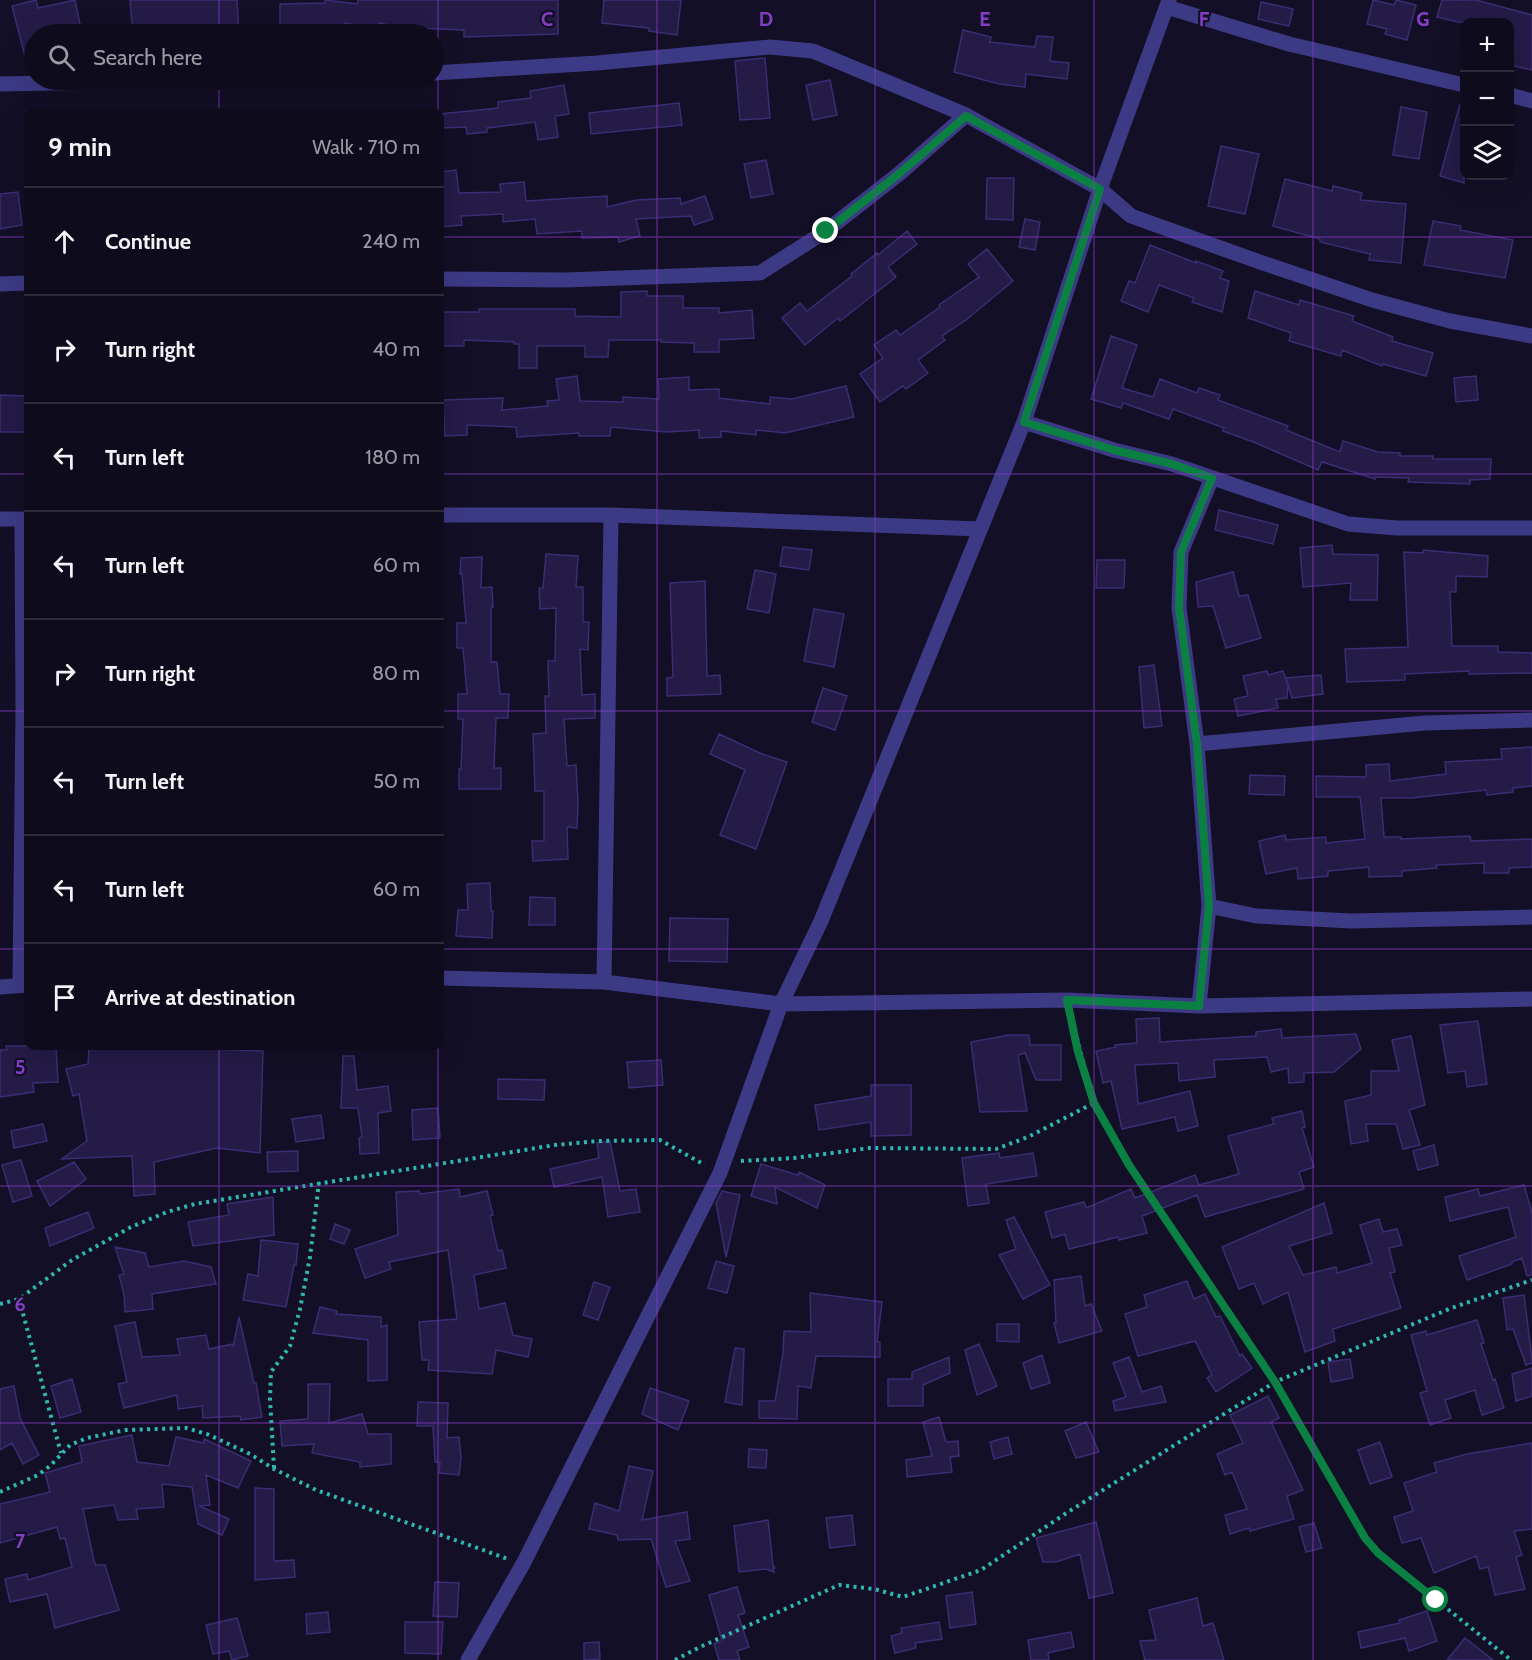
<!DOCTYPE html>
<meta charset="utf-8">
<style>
:root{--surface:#0e0b1c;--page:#171425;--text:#f1f3f6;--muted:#9b9ba3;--line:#2e2b3b}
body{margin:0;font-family:Cabin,sans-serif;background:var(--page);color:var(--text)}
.controls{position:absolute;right:18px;top:18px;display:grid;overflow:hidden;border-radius:12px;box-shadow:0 6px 24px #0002}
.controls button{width:54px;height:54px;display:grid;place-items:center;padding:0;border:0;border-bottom:2px solid var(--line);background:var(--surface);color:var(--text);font:30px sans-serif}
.stop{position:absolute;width:18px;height:18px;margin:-14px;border:4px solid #0b8043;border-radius:50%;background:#fff}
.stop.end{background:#0b8043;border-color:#fff;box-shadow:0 2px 6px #0008}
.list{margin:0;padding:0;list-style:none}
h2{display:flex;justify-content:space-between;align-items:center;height:78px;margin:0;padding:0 24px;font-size:26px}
h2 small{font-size:20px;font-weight:400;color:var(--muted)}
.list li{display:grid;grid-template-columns:39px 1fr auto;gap:18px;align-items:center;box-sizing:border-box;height:108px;padding:0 24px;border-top:2px solid var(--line)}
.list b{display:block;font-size:22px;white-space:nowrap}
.list em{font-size:20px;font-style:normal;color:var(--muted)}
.icon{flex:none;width:33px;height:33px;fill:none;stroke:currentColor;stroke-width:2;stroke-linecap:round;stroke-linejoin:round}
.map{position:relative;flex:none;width:1532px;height:1660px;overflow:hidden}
.search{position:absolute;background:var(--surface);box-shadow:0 6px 24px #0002;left:24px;top:24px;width:420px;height:66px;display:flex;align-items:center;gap:15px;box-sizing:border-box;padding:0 21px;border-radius:33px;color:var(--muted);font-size:22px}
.panel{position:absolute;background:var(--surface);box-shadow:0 6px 24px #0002;left:24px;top:108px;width:420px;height:942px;border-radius:12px}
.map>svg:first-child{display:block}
</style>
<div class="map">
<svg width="1532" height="1660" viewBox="0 0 1532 1660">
<rect width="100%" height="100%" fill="#130f26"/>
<!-- building -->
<path fill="#241b47" stroke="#3b2d73" stroke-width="1.5" d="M36 0 38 8 75 0 82 34H34V71L29 72 12 6Z
M130 0H237L239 34H133Z
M325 0 357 4 358 0H558V34L464 37V30L415 28V30L379 23 378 29 345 23 344 34H280V4L325 3Z
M604 0H681L677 35 649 31V28L602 23Z
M1373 0 1394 5 1396 0 1416 5 1407 40 1385 34 1387 29 1367 24Z
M1442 0H1476L1532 15V70L1509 65V22H1458L1437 17Z
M1261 2 1293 9 1289 26 1258 19Z
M963 30 991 37 990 42 1035 47 1037 36 1053 37 1050 61 1069 63 1067 79 1026 74 1025 87 999 84 954 72Z
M765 58 770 118 740 120 735 61Z
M830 80 837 115 813 120 806 85Z
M564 85 569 114 555 116 558 137 538 140 535 122 487 128V132L467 134 466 127 440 128V114L498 108V102L531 98 530 91Z
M679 103 682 125 591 134 589 113Z
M1460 104 1464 105V183L1440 176Z
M1401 107 1427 112 1419 159 1393 155Z
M1221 146 1259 154 1245 214 1208 206Z
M766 160 773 194 751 198 744 164Z
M456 170 459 193 501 192 500 184 524 182 526 201 607 196V207L636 200 680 198 681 204 705 196 713 219 694 225 691 216 636 219 640 236 619 242 618 237 582 238V231L537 234 535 219 503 222V214L461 216 462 225 440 227V172Z
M987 178H1014L1013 220 986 219Z
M1285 179 1332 191 1333 186 1362 193 1360 200 1406 204 1401 263 1369 260 1370 254 1320 242V239L1273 226Z
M18 192 22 225 0 229V194Z
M1025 219 1040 222 1035 250 1019 247Z
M1433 221 1461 226 1460 230 1513 240 1505 278 1424 265Z
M907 231 917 244 888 267 896 277 840 321 838 318 805 345 782 318 800 303 807 311 852 276 851 274 877 253 878 255Z
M1150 245 1196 263V261L1223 271 1220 278 1229 281 1222 312 1192 302 1194 298 1159 285 1148 312 1121 301 1129 281 1135 283Z
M987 249 1013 281 966 320 942 336 945 340 918 360 928 373 906 389 903 386 880 402 860 374 883 358 874 345 896 330 900 335 940 307 939 305 979 277 968 264Z
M647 291V296H683V308H719V313L752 310 754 338 719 340V352H694V343L661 342V340H609L608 357H585V346H537V368H519V344H514V342L464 340V346H443V312H479V309H575V316L621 317V292Z
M1255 291 1299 305 1300 300 1354 316 1352 321 1393 337 1392 341 1433 353 1426 376 1383 364 1382 366 1342 350 1341 356 1289 341 1291 333 1248 318Z
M1111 336 1137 345 1122 388 1153 397 1160 379 1197 393 1199 388 1220 395 1218 400 1288 426 1286 430 1340 452 1343 441 1378 452 1400 453V456H1433V459H1491L1490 479 1470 480V484L1408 482 1409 478 1375 477V479L1322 462 1318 470 1256 443 1223 431 1224 428 1173 409 1169 419 1123 403 1121 408 1091 399Z
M577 376 580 401 623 402V397L659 399 658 379 689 377V390L719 389V398L770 404V397L792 399 846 386 854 417 785 433 756 430V435L721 431V437L699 438V430L667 432 611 427 610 436H579V433L517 437 516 427 467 425V435L445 436 443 400 503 398 502 410 548 406 547 401 559 400 556 379Z
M1476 376 1478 400 1456 402 1454 378Z
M0 395 28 396V432H0Z
M1219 510 1278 525 1273 544 1215 530Z
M1332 545 1333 554 1378 555 1377 600H1350L1351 583 1303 587 1300 548Z
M783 547 812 550 809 570 780 566Z
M1423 550 1488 556 1487 577 1456 576V592H1450L1452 646H1498V652L1532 653V673L1469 674V671L1405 674V680L1347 682 1345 649 1408 647 1404 552 1423 553Z
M546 554 578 556 576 587H583V622H589L588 650 580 649 582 695 595 694V718L564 719 567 766 576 765 578 803 577 828 567 827 568 859 533 861 532 841H544V791H535L533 734 546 733 545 696H549L548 661H555L556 608 540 609 539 588H543Z
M482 557 481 588 492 587 493 607H491V662H497L500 694H509L508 718H496L494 768H501V789H459V769H461L463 719H458V694H467L463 648H457V623H466L462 574H460L461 558Z
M1097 560H1125L1124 588H1096Z
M755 570 776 574 769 613 747 609Z
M1233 572 1239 596 1248 595 1261 638 1226 648 1213 606 1198 607 1196 582Z
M705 581 707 676 720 675 721 694 667 696V678L673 677 670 583Z
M814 609 844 614 834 667 804 661Z
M1154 665 1162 726 1144 728 1139 667Z
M1267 671 1268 675 1283 671 1288 685 1287 698 1276 699 1278 708 1238 716 1234 699 1248 696 1243 676Z
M1321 675 1323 694 1292 698 1286 678Z
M823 688 847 696 835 730 812 722Z
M719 734 762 754 787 762 756 849 720 835 745 770 710 754Z
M1532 747V786L1513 788V792L1487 795 1486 790 1411 798H1381L1384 837H1401V839L1470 836 1471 841 1532 839V867L1509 868V873H1484V863L1436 865 1437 868 1402 871V876L1369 877V867L1328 871V876L1298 879 1297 868 1266 874 1259 841 1285 835 1286 840 1326 837V843L1365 839 1360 797H1316V776L1366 777V765L1389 764 1390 781 1446 774 1445 762 1502 759 1501 749Z
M1250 775 1285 776 1284 795 1249 794Z
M490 883 491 911H493L492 938 456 936 458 910H468L467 884Z
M530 897 555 898V925H529Z
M670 918 728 919 727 962 669 961Z
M1159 1018 1160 1042 1256 1036V1032L1281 1029 1282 1038 1356 1034 1361 1049 1334 1072 1304 1073V1082L1289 1083 1288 1068 1271 1072 1267 1057 1214 1060 1215 1077 1179 1081 1178 1063 1135 1065 1138 1104 1190 1091 1198 1126 1178 1131 1175 1117 1122 1129 1111 1081 1103 1083 1096 1051 1116 1047 1115 1045 1137 1043 1136 1019Z
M1478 1021 1487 1084 1467 1087 1465 1071 1448 1073 1440 1025Z
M1009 1035H1029L1030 1045H1061V1080H1036L1025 1053 1018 1055 1027 1111 980 1112 971 1042Z
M1411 1036 1425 1105 1409 1110 1420 1145 1403 1149 1396 1124H1366L1368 1141 1351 1144 1345 1101 1371 1095V1071H1399L1392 1040Z
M6 1046H56L58 1082 33 1083 34 1092 0 1097V1050H7Z
M89 1046H209V1049L263 1051 260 1153 217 1148 154 1162 155 1194 134 1196 132 1156 62 1159 87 1141 79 1094 73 1096 66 1069 88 1064Z
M343 1056H354L357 1090 388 1086 391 1111 378 1113 379 1153 360 1154 359 1138 362 1137 358 1108H341Z
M661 1060 663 1085 629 1088 627 1062Z
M498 1079 545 1080 544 1100 498 1099Z
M871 1085H911V1135L871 1136V1122L819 1130 815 1105 871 1096Z
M438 1108 440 1138 413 1140 412 1110Z
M1302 1111 1305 1127 1302 1128 1314 1167 1299 1172 1304 1189 1205 1217 1197 1195 1142 1216 1147 1233 1119 1240 1118 1237 1069 1249 1065 1234 1052 1238 1045 1212 1084 1202 1086 1208 1131 1189 1135 1198 1195 1175 1199 1185 1239 1174 1228 1136 1274 1124 1272 1118Z
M321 1115 324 1138 296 1142 292 1119Z
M43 1124 47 1141 14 1148 11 1131Z
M610 1141 620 1191 636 1189 640 1212 608 1217 602 1177 554 1187 550 1169 599 1158 597 1143Z
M1434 1145 1438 1165 1418 1170 1413 1151Z
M298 1151V1171L268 1172 267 1152Z
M999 1153 1000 1158 1033 1153 1037 1176 986 1184 989 1203 968 1206 962 1158Z
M21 1160 32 1196 13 1202 2 1165Z
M74 1162 86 1179 50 1206 37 1181Z
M761 1164 798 1175 799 1172 825 1185 817 1208 775 1187 777 1204 751 1196Z
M1524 1185 1532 1213V1275L1527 1276 1522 1258 1512 1262V1264L1467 1280 1459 1256 1516 1237 1508 1207 1450 1221 1445 1197 1478 1189 1480 1196Z
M459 1189 460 1197 487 1191 493 1215 490 1216 498 1251 502 1250 506 1268 474 1275 479 1309 505 1303 513 1335 532 1339 528 1357 496 1350 492 1374 428 1370 429 1360H422L419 1322 457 1319 448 1250 389 1262 391 1269 365 1278 355 1249 398 1235 396 1192 419 1191 420 1194Z
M722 1191 740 1195 726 1257 716 1203Z
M273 1197 274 1235 193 1246 188 1222 229 1215 227 1204Z
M1324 1203 1332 1233 1289 1246 1303 1275 1336 1267 1337 1273 1372 1263 1360 1225 1379 1219 1383 1232 1397 1229 1402 1245 1389 1248 1395 1272 1390 1273 1401 1308 1333 1329 1335 1341 1305 1352 1288 1292 1263 1304 1254 1283 1239 1289 1222 1247Z
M88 1212 94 1228 50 1246 45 1228Z
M1014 1217 1050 1285 1023 1299 999 1255 1016 1249 1006 1220Z
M335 1224 350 1230 344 1244 330 1239Z
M261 1240 298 1244 296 1265H294L286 1307 243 1300 248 1274 258 1276Z
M115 1247 145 1253 149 1267 184 1261 211 1267 216 1284 152 1294 153 1309 125 1312 124 1295 119 1275 124 1274Z
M716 1261 734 1266 727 1293 708 1288Z
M1081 1276 1085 1306 1091 1304 1102 1331 1059 1343 1054 1323H1056L1054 1280Z
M1187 1281 1194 1299 1205 1294 1216 1317 1220 1316 1240 1356 1242 1354 1252 1368 1216 1392 1207 1378 1212 1375 1195 1341 1138 1356 1125 1314 1147 1307 1144 1295Z
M594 1282 610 1287 598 1320 583 1315Z
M810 1293 882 1302 877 1342H880V1357L816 1356 811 1388 798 1386 797 1419 759 1418V1401H775L783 1353 784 1331 811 1332Z
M1524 1295 1532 1359V1363L1526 1365 1513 1329 1507 1330 1503 1298Z
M320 1307 337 1311 336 1314 381 1317V1327L387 1325V1380L368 1381V1340L313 1333Z
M239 1317 254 1383H256L262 1417 241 1420 240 1416 203 1418 202 1406 178 1409 177 1395 124 1408 118 1384 127 1382 115 1326 135 1322 142 1357 180 1355 177 1339 206 1335 209 1349 233 1344V1347Z
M1477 1320 1484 1343 1481 1344 1493 1380 1495 1379 1504 1408 1482 1415 1475 1390 1445 1400 1451 1418 1430 1425 1420 1393 1427 1391 1411 1335 1426 1331 1427 1335Z
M997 1324H1019V1342L997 1341Z
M979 1344 997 1386 977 1395 965 1350Z
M735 1348 744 1349 742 1405 725 1402Z
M1042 1355 1050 1383 1031 1389 1023 1363Z
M949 1357 950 1373 923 1385V1406H888V1379H912V1372Z
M1129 1357 1142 1392 1161 1386 1166 1402 1115 1411 1113 1401 1126 1397 1113 1363Z
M1350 1359 1353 1378 1331 1382 1328 1362Z
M1532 1368V1396L1516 1401 1512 1374Z
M72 1379 81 1412 60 1418 51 1386Z
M308 1384H330L329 1423 362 1414 368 1434H391V1464L360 1467V1462L312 1453 314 1444 282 1446 280 1421 308 1419Z
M14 1386 20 1418 39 1455 23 1464 12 1443 0 1450V1389Z
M650 1388 689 1401 678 1430 642 1414Z
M1268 1396 1279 1418 1271 1422 1303 1490 1287 1496 1294 1519 1250 1531 1249 1528 1230 1534 1225 1515 1247 1509 1232 1472 1225 1475 1217 1454 1243 1443 1230 1415Z
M418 1402 448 1403 447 1438 459 1437 461 1458 459 1475 439 1473 440 1462H435L433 1426H417Z
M939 1417 946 1442 958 1441 959 1456 950 1457 952 1472 907 1477 906 1460 932 1456 923 1422Z
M1086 1422 1099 1452 1076 1458 1065 1431Z
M132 1435 137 1462 169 1466 176 1437 204 1443V1439L251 1461 238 1488 206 1475 210 1505 199 1506 229 1519 222 1535 198 1524 192 1487 162 1484 164 1507 136 1509 138 1519 118 1520 114 1505 83 1509 94 1561 96 1565H105L119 1610 55 1628 47 1594 10 1602 5 1579 27 1574 28 1580 72 1567 65 1538 60 1539 57 1527 0 1543V1504L50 1492 45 1473 82 1462 79 1446Z
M1008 1437 1012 1454 994 1459 990 1442Z
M1380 1442 1392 1477 1370 1484 1358 1450Z
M1532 1443V1529L1514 1531 1522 1555 1516 1557 1525 1589 1495 1595 1488 1567 1480 1569 1476 1556 1434 1573 1421 1538 1402 1543 1394 1517 1413 1511 1404 1483 1437 1472 1434 1463 1467 1454Z
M749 1449 767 1450 766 1468 748 1467Z
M629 1466 653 1471 642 1520 687 1512 690 1539 675 1541 690 1581 666 1587 651 1539 618 1540 617 1535 589 1529 595 1503 619 1511Z
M255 1488 274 1489V1561L294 1560 295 1577 255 1580Z
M852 1515 855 1545 830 1548 826 1518Z
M768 1520 773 1565 775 1568H773L774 1572 766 1569 739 1572 734 1526Z
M1096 1522 1113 1593 1089 1598 1080 1554 1056 1562H1043L1036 1538Z
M1314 1523 1322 1548 1306 1552 1299 1527Z
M435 1582 459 1583 457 1617 433 1616Z
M737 1587 745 1613 738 1615 749 1647 737 1651 740 1660H719L714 1644 722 1641 709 1595Z
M972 1592 976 1624 950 1628 946 1596Z
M1197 1598 1203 1626 1213 1623 1224 1660H1145L1140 1641 1156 1640 1149 1610Z
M1427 1611 1437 1641 1409 1651 1405 1638 1361 1648 1358 1632 1400 1623 1399 1620Z
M328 1612 330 1632 307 1634 306 1614Z
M237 1618 248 1656 232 1660 229 1651 213 1654 206 1625Z
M405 1622H443L441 1654 405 1653Z
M939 1622 942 1639 915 1643 916 1648 895 1653 891 1636 902 1633 901 1628Z
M1071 1632 1074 1647 1048 1653 1049 1660H1031L1028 1640Z
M1465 1638 1493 1660H1447Z
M599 1642 600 1659 584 1660V1643Z"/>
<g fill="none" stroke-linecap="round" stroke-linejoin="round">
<!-- path -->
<path stroke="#2fb8b0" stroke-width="4" stroke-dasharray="3 4.5" stroke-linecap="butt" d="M1071 1016 1094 1103 1129 1165 1275 1382 1365 1538 1378 1553 1511 1660
M741 1161 794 1158 870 1148 996 1149 1028 1137 1094 1103
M19 1299 61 1453
M0 1304 19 1299 72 1260 131 1227 167 1212 195 1204 555 1145 598 1141 660 1140 705 1165
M274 1468 270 1399 271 1372 290 1346 300 1309 310 1257 319 1182
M0 1492 38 1475 50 1466 70 1445 87 1438 125 1430 186 1428 207 1434 250 1454 274 1469 316 1490 508 1559
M675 1660 700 1647 839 1585 874 1589 903 1597 981 1570 1068 1512 1275 1382 1449 1309 1532 1280"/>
<!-- minor -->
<path stroke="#3d3a85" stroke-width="15" d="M1167 7 1289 44 1464 85
M434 73 597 63 770 47 813 51 966 115 1100 189 1131 216 1257 261 1372 300 1450 321 1532 336
M0 84 206 80
M1510 95 1532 101
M440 279 565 280 760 273 826 231 900 173 966 115
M0 284 28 283
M1024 422 1114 450 1172 464 1348 524 1397 528H1532
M440 515H611L980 529
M0 519H28
M1197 744 1425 723 1532 720
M1209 906 1256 916 1351 921 1532 917
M440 978 604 982 781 1004 1067 1000 1199 1006 1532 999
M604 982 611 515
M20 985 23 711 22 519
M0 987 28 985
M1199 1006 1209 906 1197 744 1179 608 1181 552 1212 478
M468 1660 523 1564 720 1173 781 1004 821 921 1024 422 1100 189 1169 0"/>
</g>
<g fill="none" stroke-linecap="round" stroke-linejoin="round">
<!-- route -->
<path stroke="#0b8043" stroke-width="8" d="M826 231 900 173 966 116 1100 189 1024 422 1114 450 1172 464 1212 478 1181 552 1179 608 1197 744 1209 906 1199 1006 1067 1000 1078 1052 1094 1103 1129 1165 1275 1382 1365 1538 1378 1553 1436 1600"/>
</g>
<!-- grid -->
<path fill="none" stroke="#843dc5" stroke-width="1.5" stroke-opacity="0.55" d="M219 0V34M438 0V112M657 0V1660M875 0V1660M1094 0V1660M1313 0V1660M219 80V112M0 237H28M440 237H1532M0 474H28M440 474H1532M0 711H28M440 711H1532M0 949H28M440 949H1532M219 1046V1660M438 1046V1660M0 1186H1532M0 1423H1532"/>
<g font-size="20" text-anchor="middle" font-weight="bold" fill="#843dc5" stroke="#130f26" stroke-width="4.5" stroke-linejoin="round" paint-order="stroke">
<text x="547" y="26">C</text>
<text x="766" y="26">D</text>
<text x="985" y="26">E</text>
<text x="1204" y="26">F</text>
<text x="1423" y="26">G</text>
<text x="20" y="1074">5</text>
<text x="20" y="1311">6</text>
<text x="20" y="1548">7</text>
</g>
</svg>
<div class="controls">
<button>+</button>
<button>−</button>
<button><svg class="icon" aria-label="layers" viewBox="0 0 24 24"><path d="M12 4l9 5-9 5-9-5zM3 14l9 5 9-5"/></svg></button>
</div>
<div class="stop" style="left:1436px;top:1600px"></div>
<div class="stop end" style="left:826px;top:231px"></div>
<div class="search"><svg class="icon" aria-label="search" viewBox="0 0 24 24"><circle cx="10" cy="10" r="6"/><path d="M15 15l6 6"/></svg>Search here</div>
<section class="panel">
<h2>9 min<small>Walk · 710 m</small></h2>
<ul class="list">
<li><svg class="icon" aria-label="ahead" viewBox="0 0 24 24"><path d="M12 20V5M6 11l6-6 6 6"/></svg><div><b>Continue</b></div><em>240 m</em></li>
<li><svg class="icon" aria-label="right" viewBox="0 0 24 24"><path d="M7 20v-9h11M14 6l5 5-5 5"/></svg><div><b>Turn right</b></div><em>40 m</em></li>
<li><svg class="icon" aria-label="left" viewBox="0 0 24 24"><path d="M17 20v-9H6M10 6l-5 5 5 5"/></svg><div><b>Turn left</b></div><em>180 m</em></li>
<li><svg class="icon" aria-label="left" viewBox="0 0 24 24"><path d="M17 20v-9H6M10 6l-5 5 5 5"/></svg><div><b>Turn left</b></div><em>60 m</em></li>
<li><svg class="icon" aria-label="right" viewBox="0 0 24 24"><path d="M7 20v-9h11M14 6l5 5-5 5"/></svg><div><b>Turn right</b></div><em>80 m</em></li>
<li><svg class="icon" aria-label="left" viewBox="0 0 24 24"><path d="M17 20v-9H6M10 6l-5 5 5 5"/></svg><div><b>Turn left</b></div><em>50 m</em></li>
<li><svg class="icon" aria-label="left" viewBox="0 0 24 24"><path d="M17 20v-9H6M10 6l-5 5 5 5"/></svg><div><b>Turn left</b></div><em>60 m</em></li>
<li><svg class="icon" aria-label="arrive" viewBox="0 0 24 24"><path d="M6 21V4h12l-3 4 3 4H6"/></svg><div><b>Arrive at destination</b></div></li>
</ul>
</section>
</div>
